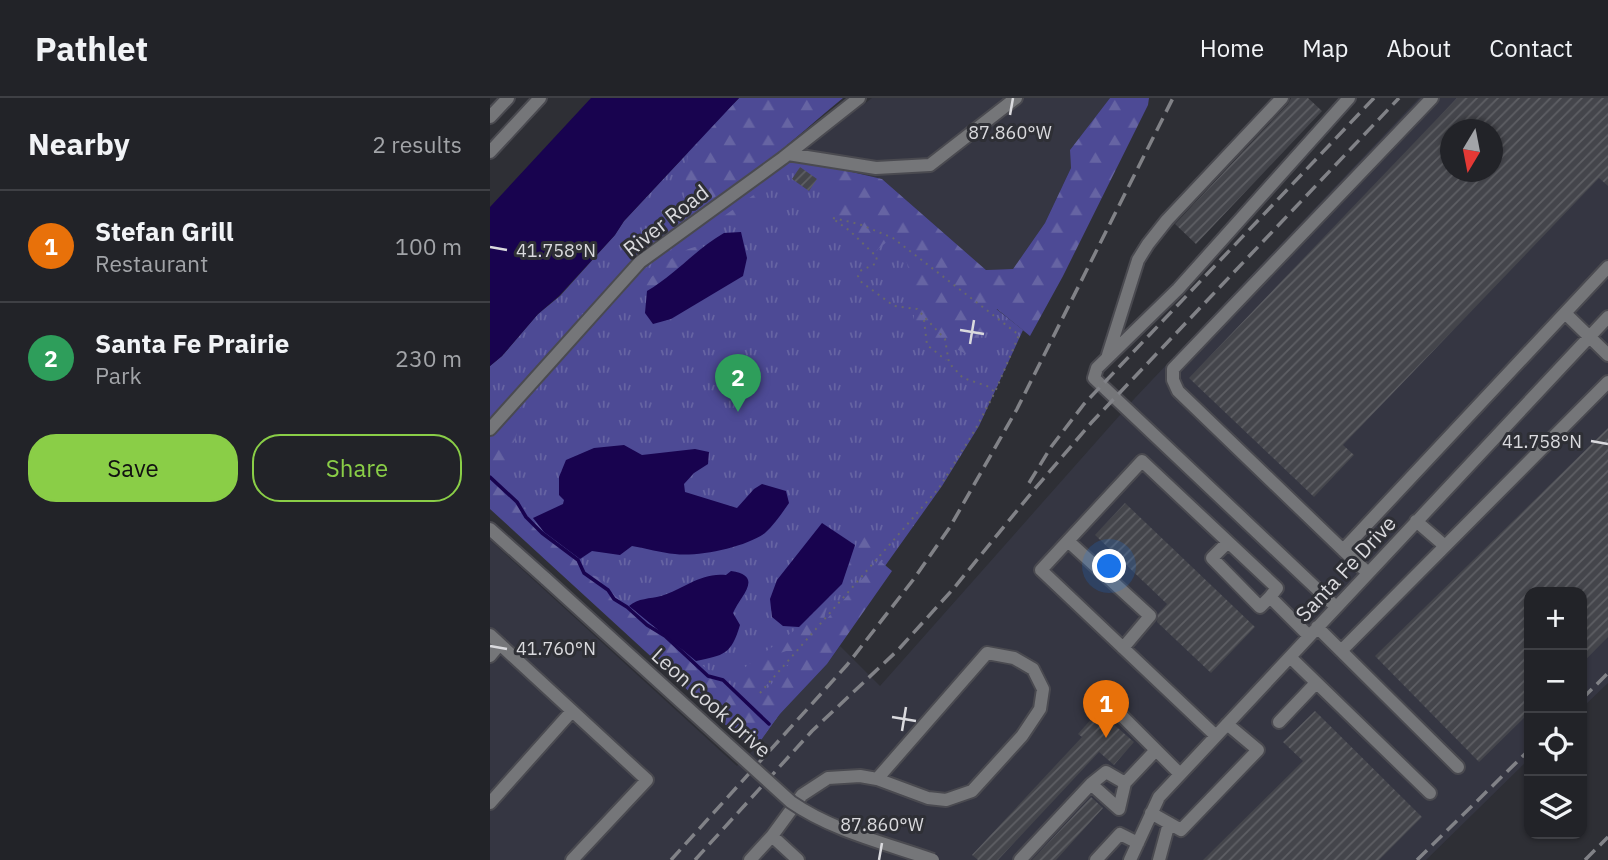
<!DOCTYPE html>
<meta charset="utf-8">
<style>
:root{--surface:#222328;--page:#2a2b30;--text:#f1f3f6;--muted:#a2a4a8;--line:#3f4045;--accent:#8ace47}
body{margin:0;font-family:"IBM Plex Sans",sans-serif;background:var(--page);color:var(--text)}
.controls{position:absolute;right:21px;bottom:21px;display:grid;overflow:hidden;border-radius:14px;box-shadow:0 2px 5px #0004}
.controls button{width:63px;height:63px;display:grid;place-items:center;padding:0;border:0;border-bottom:2px solid var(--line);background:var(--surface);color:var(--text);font:35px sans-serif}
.compass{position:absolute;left:950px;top:21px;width:63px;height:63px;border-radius:50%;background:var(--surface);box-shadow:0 2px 5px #0004;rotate:190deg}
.you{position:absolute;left:620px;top:469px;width:24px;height:24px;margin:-18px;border:5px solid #fff;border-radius:50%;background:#1a73e8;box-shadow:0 0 0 10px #1a73e833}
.badge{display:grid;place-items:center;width:46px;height:46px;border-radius:50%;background:var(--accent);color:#fff;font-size:23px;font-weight:700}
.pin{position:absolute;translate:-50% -58px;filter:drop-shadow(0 2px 4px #0008)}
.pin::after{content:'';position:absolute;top:37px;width:24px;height:21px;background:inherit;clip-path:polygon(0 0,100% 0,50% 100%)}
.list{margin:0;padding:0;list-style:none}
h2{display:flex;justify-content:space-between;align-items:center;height:91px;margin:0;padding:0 28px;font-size:30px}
h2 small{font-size:23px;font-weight:400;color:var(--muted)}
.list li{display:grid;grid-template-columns:46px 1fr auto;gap:21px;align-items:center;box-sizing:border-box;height:112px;padding:0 28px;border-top:2px solid var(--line)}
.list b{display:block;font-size:26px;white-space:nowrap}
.list p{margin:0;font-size:23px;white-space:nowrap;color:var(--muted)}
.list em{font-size:23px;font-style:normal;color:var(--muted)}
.actions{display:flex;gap:14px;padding:21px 28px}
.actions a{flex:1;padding:16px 0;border:2px solid var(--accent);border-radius:28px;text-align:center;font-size:24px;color:var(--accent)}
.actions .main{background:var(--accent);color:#111}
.icon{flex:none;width:38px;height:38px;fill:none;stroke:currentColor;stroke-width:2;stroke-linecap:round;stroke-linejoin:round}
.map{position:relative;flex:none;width:1118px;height:762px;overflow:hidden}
header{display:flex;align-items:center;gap:42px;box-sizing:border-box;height:98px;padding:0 35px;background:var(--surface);border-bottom:2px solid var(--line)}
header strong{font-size:33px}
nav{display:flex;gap:38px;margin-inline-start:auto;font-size:24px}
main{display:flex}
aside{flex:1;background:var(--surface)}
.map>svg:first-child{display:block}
</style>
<header>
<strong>Pathlet</strong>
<nav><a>Home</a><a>Map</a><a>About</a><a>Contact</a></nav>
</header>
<main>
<aside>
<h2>Nearby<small>2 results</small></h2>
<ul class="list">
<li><span class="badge" style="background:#e8710a">1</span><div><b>Stefan Grill</b><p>Restaurant</p></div><em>100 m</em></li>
<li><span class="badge" style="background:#2e9e5b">2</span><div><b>Santa Fe Prairie</b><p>Park</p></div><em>230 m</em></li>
</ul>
<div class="actions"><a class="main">Save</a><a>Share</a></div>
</aside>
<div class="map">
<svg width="1118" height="762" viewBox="0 0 1118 762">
<defs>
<pattern id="grass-tufts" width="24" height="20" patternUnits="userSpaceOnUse" patternTransform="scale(1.75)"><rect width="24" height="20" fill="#4d4a95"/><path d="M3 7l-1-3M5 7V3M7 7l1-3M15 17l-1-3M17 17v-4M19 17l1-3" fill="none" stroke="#6664a3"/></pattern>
<pattern id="forest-firs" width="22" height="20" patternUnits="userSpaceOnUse" patternTransform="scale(1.75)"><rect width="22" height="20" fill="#4d4a95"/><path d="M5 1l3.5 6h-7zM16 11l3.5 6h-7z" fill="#6664a3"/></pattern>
<pattern id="building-hatch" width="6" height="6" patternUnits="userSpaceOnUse" patternTransform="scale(1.75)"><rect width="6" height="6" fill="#44454b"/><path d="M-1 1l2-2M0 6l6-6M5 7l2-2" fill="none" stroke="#5e5f64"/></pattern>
</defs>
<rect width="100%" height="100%" fill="#2e2f35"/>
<!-- built -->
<path fill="#353642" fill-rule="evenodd" d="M382 0H620L580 52 581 70 555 125 523 171 496 172 392 81 310 62 307 57Z
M929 0H1118V585L1092 610V494H1039V661L936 762H0V442L247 668 263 652 289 617 337 566 350 548 390 588 645 300ZM960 32H1002V74H960Z"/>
<!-- grass -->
<path fill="url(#grass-tufts)" d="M244 5 533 232 489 328 452 388 269 645 0 407V268L12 258 48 216 70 198 124 138 134 123Z"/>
<!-- forest -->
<path fill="url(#forest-firs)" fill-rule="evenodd" d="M249 0H353C310 35 245 97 193 113L198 53Z
M620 0H659L658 7 573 178 540 238 507 211 476 256 447 241 424 225V192L413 151 399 142 381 157 339 122 337 110 351 97 310 62 392 81 496 172 523 171 555 125 581 70 580 52Z
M272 91 275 92C283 111 262 121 247 130L237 126 234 118Z
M212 148 178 181 157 193 151 191C167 172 187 150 212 148Z
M25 330 27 336 9 381 54 434 90 461 96 475 111 480 125 498 170 531 199 558 250 594 254 570 309 529 352 486 370 436 380 434C381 443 384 455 382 463 378 473 369 475 361 482 350 490 332 510 335 523L389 462 402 473 337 566 289 617 263 652 0 411V349ZM296 553H305L309 555 269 600 259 590 270 591 281 584V575L290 566 288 556Z"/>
<!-- water -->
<path fill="#18034f" d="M101 0H249L134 123 125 137 69 198 48 216 12 258 0 268V109Z
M234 135 251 134 257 160 253 178 181 221 163 226 155 215 157 193C186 176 206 151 234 135Z
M134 347 152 357 205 351 219 354 218 366 204 375 194 386 195 394 247 410 264 391 272 386 296 393 299 405C292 415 284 427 275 435 256 449 208 459 185 456 171 455 156 450 142 448L130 457 102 453 90 461 54 434 43 420 73 406 74 402 69 397V379L76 362 104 350Z
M332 425 365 447 352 486 309 529 293 528 282 519 280 501 287 482Z
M241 473C275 478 250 498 243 515L250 527C241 557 234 557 206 563L139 508C148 500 160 501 171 498 194 491 211 474 236 477Z"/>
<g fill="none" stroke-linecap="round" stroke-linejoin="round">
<!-- stream -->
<path stroke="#18034f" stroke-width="3.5" d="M0 379 27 404 36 419 52 435 88 462 94 475 118 492 124 501 137 509 157 527 175 538 218 578 233 582 279 626"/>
</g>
<!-- building -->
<path fill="url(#building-hatch)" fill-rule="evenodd" d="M801 0H818L832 13 706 146 685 126 798 6Z
M967 0H1118V88L1109 80 853 347 864 357 824 399 699 280ZM961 32H1003V74H961Z
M310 69 327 81 319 93 302 81Z
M1118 330V539L1092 565V494H1039V615L989 664 885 558Z
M635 405 765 529 721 575 667 524 668 516 677 506 605 437Z
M825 613 932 719 889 762H713L813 663 793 644Z
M603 619 615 629 622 625 644 644 624 667 609 654 508 762H488L482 757 592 639 588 636Z
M601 699 613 710 566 762H542Z"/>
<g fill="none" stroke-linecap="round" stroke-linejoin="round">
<defs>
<path id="minor" d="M942 0 683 271V282L688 293 853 452 1118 169
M0 19 18 0
M0 54 50 0
M298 56 386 70 440 67 526 0
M1075 215 1118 257
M618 257 648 162 658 146 677 122 792 0
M0 331 150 164 293 60 369 0
M926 423 955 448
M0 431 56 481
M578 443 660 518 633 550
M738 444 722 460 770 509 780 499
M853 452 878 475
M846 509 604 280 607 270 688 191 859 0
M827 529 968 669
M0 537 157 682 82 762
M851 553 1118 284
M0 558 10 546
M800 559 940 695
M628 614 690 676
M789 624 826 585
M726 638 551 472 652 363 787 490 780 499 819 538
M601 686 616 674 635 685
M0 705 82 613
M661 715 691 732 768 652 737 626
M282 738 312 697 338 680 370 678 387 681 438 700 456 702 482 693 532 638 550 611 553 591 543 571 524 560 497 555 387 681
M260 762 282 738 308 762
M530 762 601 686 629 711 635 685 666 652
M606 762 630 736 648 745
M640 762 669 699 1118 219
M669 762 679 725"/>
</defs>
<!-- minor casing -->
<use href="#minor" stroke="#4a4a50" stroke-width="16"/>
<!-- path -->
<path stroke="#67676d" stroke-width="2" stroke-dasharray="2 5" stroke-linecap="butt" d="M343 120 369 126 403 140 529 237 505 294
M434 222 437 247 456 262
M270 595 449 390 485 332 505 294 497 288 473 280 459 265 455 241 427 211 404 208 370 183 368 178 370 173 385 166 387 159 360 133 342 120"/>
<!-- minor -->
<use href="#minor" stroke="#757679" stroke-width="12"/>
<!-- rail -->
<path stroke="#818287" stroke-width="3.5" stroke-dasharray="14 7" stroke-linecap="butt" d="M539 385 561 349 594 306 884 0
M1092 601 1118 575
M181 762 357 567 423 482 460 429 527 311 683 0
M205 762 322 633 408 552 464 490 543 393 601 325 909 0
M927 762 1039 652
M1095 762 1118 739"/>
<defs>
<path id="minor-bridge" d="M56 481 301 704C343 733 395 745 443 762"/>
</defs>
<!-- minor-bridge casing -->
<use href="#minor-bridge" stroke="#4a4a50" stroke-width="16" stroke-linecap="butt"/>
<!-- minor-bridge -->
<use href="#minor-bridge" stroke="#757679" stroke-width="12"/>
</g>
<!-- ticks -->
<path fill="none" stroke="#dadade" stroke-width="2.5" d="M520 17 523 0M0 149 17 152M470 232 494 236M480 246 484 222M1101 343 1118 346M0 548 17 551M402 619 426 623M412 633 416 609M389 762 392 745"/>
<g text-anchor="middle" stroke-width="6" stroke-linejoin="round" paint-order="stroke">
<!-- street labels -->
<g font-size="21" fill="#dadade" stroke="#2e2f35">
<text transform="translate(176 123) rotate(-38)" y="7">River Road</text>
<text transform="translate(856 471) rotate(-47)" y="7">Santa Fe Drive</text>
<text transform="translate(221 605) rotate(42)" y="7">Leon Cook Drive</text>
</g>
</g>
<g font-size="18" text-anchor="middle" fill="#dadade" stroke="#2e2f35" stroke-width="6" stroke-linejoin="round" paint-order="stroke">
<text x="520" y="41">87.860°W</text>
<text x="66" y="159">41.758°N</text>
<text x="1052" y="350">41.758°N</text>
<text x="66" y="557">41.760°N</text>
<text x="392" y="733">87.860°W</text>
</g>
</svg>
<div class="controls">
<button>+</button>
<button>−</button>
<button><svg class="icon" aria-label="locate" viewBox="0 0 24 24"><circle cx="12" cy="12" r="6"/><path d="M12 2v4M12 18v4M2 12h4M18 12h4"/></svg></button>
<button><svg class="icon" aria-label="layers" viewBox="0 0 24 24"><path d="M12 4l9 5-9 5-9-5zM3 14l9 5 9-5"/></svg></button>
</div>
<svg class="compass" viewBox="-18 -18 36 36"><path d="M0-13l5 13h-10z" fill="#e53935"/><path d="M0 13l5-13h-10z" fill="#a2a4a8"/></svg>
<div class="you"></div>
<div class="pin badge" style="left:616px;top:640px;background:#e8710a">1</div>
<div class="pin badge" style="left:248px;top:314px;background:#2e9e5b">2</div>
</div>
</main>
